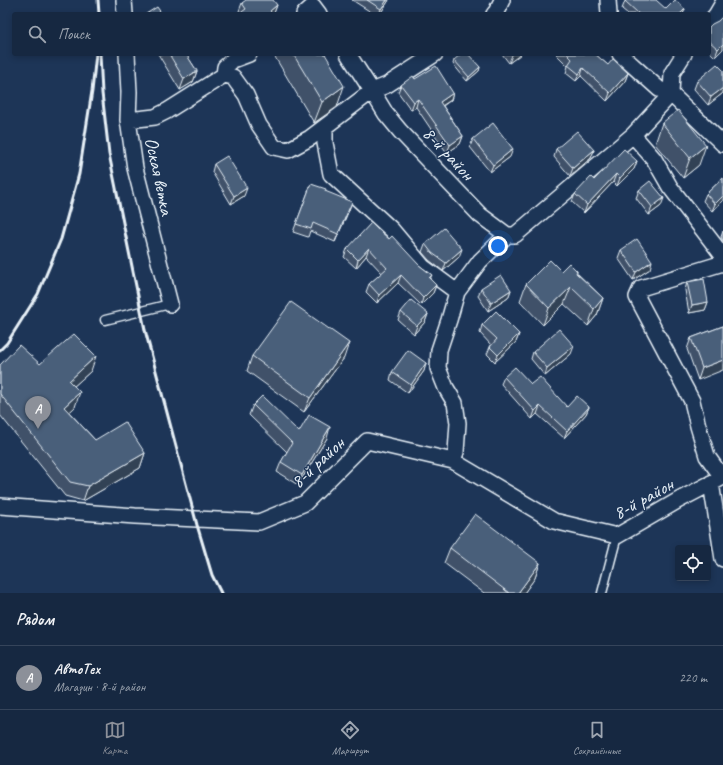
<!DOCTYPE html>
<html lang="ru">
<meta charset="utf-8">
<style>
:root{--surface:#162841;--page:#1f3048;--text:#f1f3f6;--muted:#9ea6b1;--line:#35445a;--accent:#8c9099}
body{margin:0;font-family:Caveat,sans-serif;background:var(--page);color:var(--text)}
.controls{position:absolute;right:12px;bottom:12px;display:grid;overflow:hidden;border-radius:4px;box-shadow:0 2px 6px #0003}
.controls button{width:36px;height:36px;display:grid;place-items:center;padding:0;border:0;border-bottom:1px solid var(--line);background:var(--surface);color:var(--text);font:20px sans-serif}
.you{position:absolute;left:498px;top:246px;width:14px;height:14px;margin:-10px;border:3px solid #fff;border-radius:50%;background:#1a73e8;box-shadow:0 0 0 6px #1a73e833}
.badge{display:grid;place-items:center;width:26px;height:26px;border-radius:50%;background:var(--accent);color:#fff;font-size:13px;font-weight:700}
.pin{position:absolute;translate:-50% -33px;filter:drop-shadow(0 1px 2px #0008)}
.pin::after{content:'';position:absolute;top:21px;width:14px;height:12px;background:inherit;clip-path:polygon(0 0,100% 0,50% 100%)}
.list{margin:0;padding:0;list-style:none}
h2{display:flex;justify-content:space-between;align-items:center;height:52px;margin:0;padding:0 16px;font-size:17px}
h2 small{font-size:13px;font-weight:400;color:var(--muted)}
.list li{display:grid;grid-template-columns:26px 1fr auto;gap:12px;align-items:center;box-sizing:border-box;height:64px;padding:0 16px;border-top:1px solid var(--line)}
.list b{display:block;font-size:15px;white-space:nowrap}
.list p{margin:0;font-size:13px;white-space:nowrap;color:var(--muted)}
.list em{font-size:13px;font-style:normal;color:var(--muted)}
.icon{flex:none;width:22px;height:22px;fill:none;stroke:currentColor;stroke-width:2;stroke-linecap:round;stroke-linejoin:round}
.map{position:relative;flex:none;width:723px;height:593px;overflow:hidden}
.search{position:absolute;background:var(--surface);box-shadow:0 2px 6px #0003;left:12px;right:12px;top:12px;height:44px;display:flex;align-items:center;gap:10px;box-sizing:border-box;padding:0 14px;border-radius:4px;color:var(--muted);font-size:15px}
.sheet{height:116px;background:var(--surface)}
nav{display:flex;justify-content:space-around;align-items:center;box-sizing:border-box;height:56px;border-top:1px solid var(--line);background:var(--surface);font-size:11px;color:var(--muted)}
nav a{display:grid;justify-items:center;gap:2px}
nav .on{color:var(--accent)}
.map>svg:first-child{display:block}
</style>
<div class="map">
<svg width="723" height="593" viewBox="0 0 723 593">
<rect width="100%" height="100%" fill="#1d3557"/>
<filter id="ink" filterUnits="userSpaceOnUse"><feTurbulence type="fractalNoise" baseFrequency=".025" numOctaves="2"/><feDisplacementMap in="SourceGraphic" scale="8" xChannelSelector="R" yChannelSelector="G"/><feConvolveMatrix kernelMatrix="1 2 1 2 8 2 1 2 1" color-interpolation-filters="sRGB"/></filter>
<g filter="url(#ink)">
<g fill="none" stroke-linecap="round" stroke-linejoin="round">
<defs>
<path id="lane" d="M105 320 170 304
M602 593 617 536"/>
<path id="street" d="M124 0 125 14
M608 0 609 14
M304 14 313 6 319 14
M494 14 496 12 502 0
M709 23 716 15 723 3
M127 54 129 92 128 120 135 168 170 304
M348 54 372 91 387 85 435 54
M620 54 659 89 671 94 672 73 684 54
M224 75 225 67 233 60 249 54
M128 120 155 117 167 111 224 75 233 77 246 95 259 125 274 147 288 150 310 138 372 91 386 114 400 131 480 215 507 235 480 261 457 292 449 320 439 350 438 368 446 388 455 403 458 423 456 452 453 461
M325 127V143L331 174 392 230 423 267 457 292
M633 135 671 94 723 144
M507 235H515L633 135 654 159 670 187 723 256
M722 477 707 456 698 426 692 401 637 297 641 288 723 263
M711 483 723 559
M0 506 135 516 259 522 305 503 367 441 453 461 554 521 617 536 679 500 723 477"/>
</defs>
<!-- lane casing -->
<use href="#lane" stroke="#e8f1f8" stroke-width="11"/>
<!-- street casing -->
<use href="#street" stroke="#e8f1f8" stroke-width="18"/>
<!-- lane -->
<use href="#lane" stroke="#1d3557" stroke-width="8"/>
<!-- street -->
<use href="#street" stroke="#1d3557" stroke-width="15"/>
<!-- rail -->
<path stroke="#e8f1f8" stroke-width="3" d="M98 0 99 14
M100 54 102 93 109 154 145 330 197 525 212 575 221 593
M0 350 7 343 38 294 61 239 79 174 92 91 96 54"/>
</g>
<!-- wall -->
<path fill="#3f5169" stroke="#e8f1f8" d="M352 0H389L380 14H374Z
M625 1 666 9H685L683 14H628L622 9Z
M242 3 277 5 274 13H241L239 11Z
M709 27 723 49 715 57 709 51Z
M158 54H186L197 71 193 82 180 90Z
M276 54H325L337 107 314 123 275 57Z
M502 54H521L509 63Z
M556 54H595L608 65 628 73 625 81 607 101 581 76 576 81 566 73 568 66Z
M454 60 480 67 479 71 467 81 453 64Z
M723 70V93L708 105 694 89 697 81Z
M415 79 453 93 451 100 443 106 463 136 460 144 447 153 416 107 411 110 398 92 401 85Z
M662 123 699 165 683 178 655 144Z
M473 139 510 157 490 172 470 147Z
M556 149 594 150 591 158 570 176 554 157Z
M637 161 634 169 617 186 613 182 584 213 572 202 575 194 594 180Z
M214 164 244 196 231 204 212 172Z
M723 178V201L712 211 703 201 706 194Z
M311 184 325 191 349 210 335 242 310 231 308 237 293 232Z
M639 190 661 206 649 215 636 198Z
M723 231V241L721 237Z
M389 239 419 265 432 275 430 279 436 285 433 293 421 305 398 283 377 303 366 292 369 284 382 273 366 256 356 268 344 257 347 249Z
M425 244 459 257 443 271 429 260 422 252Z
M621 250 650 269 633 280 618 258Z
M561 271H577V273L603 298 597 315 588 326 564 304 543 325 520 301 526 284Z
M687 282 708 302 705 310 689 313 685 290Z
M481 288 511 290 508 298 488 311 478 296Z
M401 312 428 314 425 322 414 334 398 320Z
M482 325 519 334 516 342 495 362 487 354 490 347 491 345 480 333Z
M723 326 698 380 687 349 691 338Z
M533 352 571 354 545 376 531 359Z
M252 356 344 358 304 412 247 371Z
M426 363 424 371 408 393 390 380 392 372Z
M40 364 91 371 74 386 75 407 69 412 95 440 145 453 140 468 83 501 65 496 0 415V365Z
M504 377 531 384 567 407H589L586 414 564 438 537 414 532 419 501 384Z
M253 405 299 432 327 438 298 485 277 472 281 462 287 452 249 415Z
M450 548 540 563 535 578 524 593H484L444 563Z"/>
<!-- shaded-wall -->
<path fill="#334255" stroke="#e8f1f8" d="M387 0H389L380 14H379L381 9Z
M277 5 274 13 273 14H269L270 11Z
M685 9 683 14H680Z
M723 44V49L715 57 718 49Z
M513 54H521L509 63 512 55Z
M480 67 479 71 467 81 469 77Z
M583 68 581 76 576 81 579 74Z
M197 71 193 82 180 90 184 79Z
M628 73 625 81 607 101 610 93Z
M344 86 337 107 314 123 322 102Z
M723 88V93L708 105 711 97Z
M453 93 451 100 437 109 440 102Z
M418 99 416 107 411 110 414 102Z
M463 136 460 144 447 153 450 145Z
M706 145 699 165 683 178 690 158Z
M513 149 510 157 490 172 493 165Z
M594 150 591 158 570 176 573 168Z
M637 161 634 169 617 186 620 178Z
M616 174 613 182 584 213 587 205Z
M247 188 244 196 231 204 234 196Z
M723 196V201L712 211 715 204Z
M664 198 661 206 649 215 652 207Z
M352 202 349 210 335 242 338 234Z
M369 248 366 256 356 268 358 260Z
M462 249 459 257 443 271 446 263Z
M652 261 650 269 633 280 636 272Z
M401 275 398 283 377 303 379 295Z
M436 285 433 293 421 305 423 298Z
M571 287 564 304 543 325 549 308Z
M511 290 508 298 488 311 491 303Z
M603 298 597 315 588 326 594 309Z
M708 302 705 310 689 313 692 305Z
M428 314 425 322 414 334 417 326Z
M519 334 516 342 495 362 498 355Z
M349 343 344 358 304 412 310 398Z
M574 346 571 354 545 376 547 368Z
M96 356 91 371 63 396 69 381Z
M723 360V370L698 380 702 368Z
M426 363 424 371 408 393 411 385Z
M80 392 75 407 59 422 64 407Z
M540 406 537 414 532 419 535 411Z
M589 407 586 414 564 438 567 431Z
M330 427 327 438 298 485 302 475Z
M145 453 140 468 83 501 88 486Z
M540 563 535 578 524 593H518Z"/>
<!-- building -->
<path fill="#495e7a" stroke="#e8f1f8" d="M246 0H273L277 5 270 11 273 14H239L246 9 242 3Z
M367 0H387L381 9Z
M626 0H656L666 9 675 0 685 9 680 14H639L625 1Z
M157 7 162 14H146Z
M723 16V44L718 49 709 41V27L712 24 718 21Z
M169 54H186L197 71 184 79Z
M293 54H325L344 86 322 102Z
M461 54H468L480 67 469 77 454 60Z
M567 54H595L608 65 613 59 628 73 610 93 583 68 579 74 568 65 572 59Z
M717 64 723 70V88L711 97 697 81Z
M436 66 453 93 440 102 463 136 450 145 418 99 414 102 401 85 413 76 415 79Z
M678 110 706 145 690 158 662 123Z
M493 123 513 149 493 165 473 139Z
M577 131 594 150 573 168 556 149Z
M624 149 637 161 620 178 616 174 587 205 575 194 591 177 594 180Z
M227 156 247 188 234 196 214 164Z
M723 178V196L715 204 706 194Z
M650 181 664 198 652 207 639 190Z
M311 184 326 189 325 191 352 202 338 234 313 223 311 229 296 224Z
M371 223 389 239 392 236 419 265 432 275 429 278 436 285 423 298 401 275 379 295 369 284 387 268 369 248 358 260 347 249Z
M444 228 462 249 446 263 432 253 425 244Z
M637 239 652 261 636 272 621 250Z
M550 260 561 271 569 263 577 271 576 273 603 298 594 309 571 287 549 308 526 284Z
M501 275 511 290 491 303 481 288Z
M704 279 708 302 692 305 687 282Z
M411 300 428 314 417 326 401 312Z
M291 302 349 343 310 398 252 356Z
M496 311 519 334 498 355 490 347 497 339 482 325Z
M723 326V360L702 368 691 338Z
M559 329 574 346 547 368 533 352Z
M74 334 96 356 69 381 80 392 64 407 95 440 125 422 145 453 88 486 70 482 0 394V365L19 345 40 364Z
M408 350 426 363 411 385 392 372Z
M515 367 531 384 540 377 567 407 577 396 589 407 567 431 540 406 535 411 504 377Z
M262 396 299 432 309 415 330 427 302 475 281 462 292 443 253 405Z
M475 514 540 563 518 593H509L450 548Z"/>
</g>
<g text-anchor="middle" stroke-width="3" stroke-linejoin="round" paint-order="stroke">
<!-- street labels -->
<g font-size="19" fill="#e8f1f8" stroke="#1d3557">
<text transform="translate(449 153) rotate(47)" y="7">8-й район</text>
<text transform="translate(160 176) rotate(78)" y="7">Оская ветка</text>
<text transform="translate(317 462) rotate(-43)" y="7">8-й район</text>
<text transform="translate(643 498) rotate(-29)" y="7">8-й район</text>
</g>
</g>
</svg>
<div class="controls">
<button><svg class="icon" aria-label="locate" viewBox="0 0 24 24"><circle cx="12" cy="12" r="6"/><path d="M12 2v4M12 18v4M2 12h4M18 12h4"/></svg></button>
</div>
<div class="you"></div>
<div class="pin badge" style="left:38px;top:429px">A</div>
<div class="search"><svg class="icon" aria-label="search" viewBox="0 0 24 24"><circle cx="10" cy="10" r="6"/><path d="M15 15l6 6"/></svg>Поиск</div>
</div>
<section class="sheet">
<h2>Рядом<small></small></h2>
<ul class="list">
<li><span class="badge">A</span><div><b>АвтоТех</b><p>Магазин · 8-й район</p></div><em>220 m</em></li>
</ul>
</section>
<nav>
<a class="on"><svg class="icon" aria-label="map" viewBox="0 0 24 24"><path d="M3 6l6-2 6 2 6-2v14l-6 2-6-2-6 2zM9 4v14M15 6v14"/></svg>Карта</a>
<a><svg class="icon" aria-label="directions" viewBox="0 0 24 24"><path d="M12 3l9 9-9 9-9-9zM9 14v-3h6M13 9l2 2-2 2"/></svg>Маршрут</a>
<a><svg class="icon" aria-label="saved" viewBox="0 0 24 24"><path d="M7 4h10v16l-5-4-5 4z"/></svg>Сохранённые</a>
</nav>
